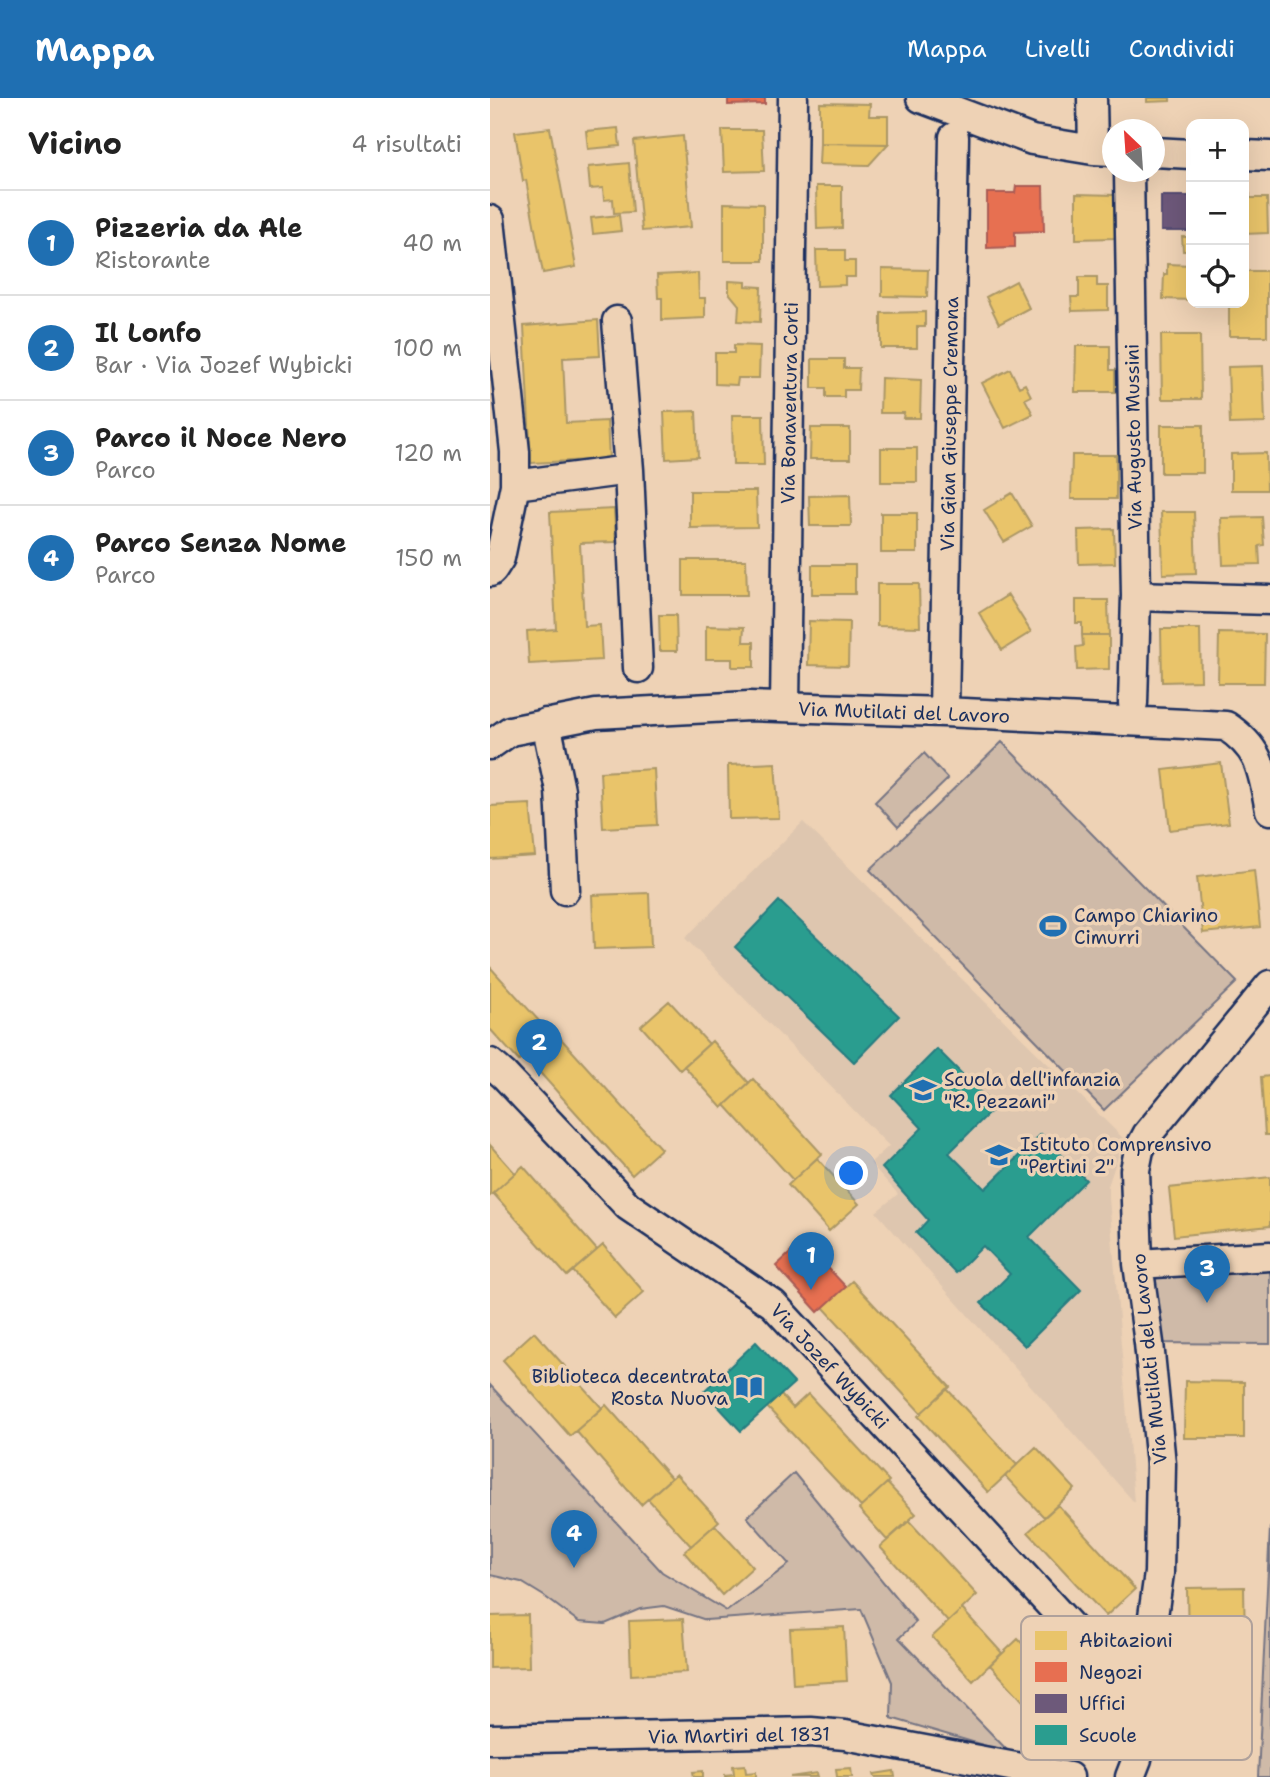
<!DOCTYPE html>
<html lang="it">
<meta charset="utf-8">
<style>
:root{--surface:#fff;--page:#f2f2f2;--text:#222;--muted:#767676;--line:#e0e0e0;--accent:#1f6fb2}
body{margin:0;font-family:"Shantell Sans",sans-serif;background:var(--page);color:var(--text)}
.controls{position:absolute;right:21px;top:21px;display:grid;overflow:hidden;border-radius:14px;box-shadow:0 7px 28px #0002}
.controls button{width:63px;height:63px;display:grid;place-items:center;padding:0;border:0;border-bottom:2px solid var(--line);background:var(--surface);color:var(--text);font:35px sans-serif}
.compass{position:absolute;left:612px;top:21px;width:63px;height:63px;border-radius:50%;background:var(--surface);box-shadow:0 7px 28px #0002;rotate:335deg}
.you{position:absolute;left:362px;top:1076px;width:24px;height:24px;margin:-18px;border:5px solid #fff;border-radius:50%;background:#1a73e8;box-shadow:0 0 0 10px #1a73e833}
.badge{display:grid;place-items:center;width:46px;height:46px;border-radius:50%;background:var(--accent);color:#fff;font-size:23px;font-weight:700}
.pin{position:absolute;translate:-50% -58px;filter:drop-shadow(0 2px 4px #0008)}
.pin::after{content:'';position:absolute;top:37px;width:24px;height:21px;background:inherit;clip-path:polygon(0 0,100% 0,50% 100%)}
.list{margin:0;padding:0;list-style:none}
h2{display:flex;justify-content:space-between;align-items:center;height:91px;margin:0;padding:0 28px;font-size:30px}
h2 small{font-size:23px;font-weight:400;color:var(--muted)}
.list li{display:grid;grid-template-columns:46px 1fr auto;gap:21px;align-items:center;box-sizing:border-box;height:105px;padding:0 28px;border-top:2px solid var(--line)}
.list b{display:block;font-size:26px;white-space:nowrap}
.list p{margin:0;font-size:23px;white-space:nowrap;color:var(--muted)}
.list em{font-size:23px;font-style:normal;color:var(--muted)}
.icon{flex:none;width:38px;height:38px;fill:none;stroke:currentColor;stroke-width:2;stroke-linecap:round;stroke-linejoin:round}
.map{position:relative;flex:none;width:780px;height:1679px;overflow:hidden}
header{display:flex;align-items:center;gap:42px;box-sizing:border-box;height:98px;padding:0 35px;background:var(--accent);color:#fff}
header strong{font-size:33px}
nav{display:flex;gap:38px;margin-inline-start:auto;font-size:24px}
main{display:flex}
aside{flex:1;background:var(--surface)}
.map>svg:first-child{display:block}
</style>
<header>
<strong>Mappa</strong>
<nav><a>Mappa</a><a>Livelli</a><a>Condividi</a></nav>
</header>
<main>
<aside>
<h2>Vicino<small>4 risultati</small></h2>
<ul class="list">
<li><span class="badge">1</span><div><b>Pizzeria da Ale</b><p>Ristorante</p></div><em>40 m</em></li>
<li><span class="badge">2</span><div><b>Il Lonfo</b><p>Bar · Via Jozef Wybicki</p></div><em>100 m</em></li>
<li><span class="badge">3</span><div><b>Parco il Noce Nero</b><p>Parco</p></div><em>120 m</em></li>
<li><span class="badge">4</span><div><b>Parco Senza Nome</b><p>Parco</p></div><em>150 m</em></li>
</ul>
</aside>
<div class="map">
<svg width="780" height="1679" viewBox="0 0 780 1679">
<rect width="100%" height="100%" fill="#eed2b5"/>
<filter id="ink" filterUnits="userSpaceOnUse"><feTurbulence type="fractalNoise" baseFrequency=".0143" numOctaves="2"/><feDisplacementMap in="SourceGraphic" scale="14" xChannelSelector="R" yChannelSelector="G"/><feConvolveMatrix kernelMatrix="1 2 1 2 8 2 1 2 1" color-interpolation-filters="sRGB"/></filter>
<g filter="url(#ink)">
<!-- built -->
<path fill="#dec6af" d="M313 724 634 1041 618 1088 644 1404 386 1114 408 1096 380 1065 399 1048 195 840Z"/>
<!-- green -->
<path fill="#cfbaa8" stroke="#757483" stroke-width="2" d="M512 644 747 884 614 1012 380 772Z
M434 655 458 681 408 729 385 704Z
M780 1158V1246L659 1245 648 1166Z
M0 1287 172 1474 237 1513 299 1466 257 1419 304 1375 426 1524 409 1540 520 1655 401 1620 402 1584 371 1511 216 1522 174 1508 150 1511 115 1526 89 1524 54 1498 31 1484 0 1477Z
M780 1429V1679H768Z"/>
<!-- homes -->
<path fill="#e9c46a" stroke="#ab9766" stroke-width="2" d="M657 0H680V3L657 4Z
M330 5 380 6 379 18H398V46L330 45Z
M60 30 86 169 53 175 36 82 33 83 25 34Z
M128 30 130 48 98 51 96 33Z
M232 32H272L274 73 234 74Z
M193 38 201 129 152 133 144 43Z
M330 45 398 46 379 67 329 66Z
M139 65 143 114 124 115 123 101 114 102 113 90 100 91 98 69Z
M326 88H352V130L327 131Z
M586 96 626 97V140L586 141Z
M754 96H760V100H777L778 135 754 136Z
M234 105 273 106V163H234Z
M129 117 131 133 103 136 101 120Z
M692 139H701V153H693Z
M326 152H355V163H365V179H355V187L327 188Z
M677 166 701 167V202L673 201 674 176H677Z
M392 171 438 172 437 199 392 198Z
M754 173H777V238H739V205H754Z
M208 175 209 200H215V220L172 222V200H168L167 177Z
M589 179H607V188H618V212L582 213 581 199H589Z
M239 183 256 184V188L271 189 270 224 248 223 249 207 239 195Z
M526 183 539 210 509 226 496 199Z
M435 214V229H427V250H391V215Z
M108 222 110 258 73 260 76 325 117 323 119 361 41 365 34 228Z
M671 237H710L711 301H672Z
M244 247 270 248 269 280H248L247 287 225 286V255H244Z
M586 248H620V272H625V294H585Z
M322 261H354V270H369L368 292H354V299H336V290H322Z
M773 268 775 325 740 326 738 269Z
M520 271 529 289 535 286 541 298 535 301 543 316 515 330 492 285Z
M391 280 431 282 430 320H413L414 315H390Z
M206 313 208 359 176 361 174 314Z
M242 317H273L274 367H243Z
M671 327H713V375H671Z
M321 330H360V361H320Z
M391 350H427V384H391Z
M776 355 777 392H741V356Z
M582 357H626V401H581Z
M200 393H266L267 429 200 430Z
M522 395 542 428 514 444 494 412Z
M360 397 361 428H320L319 398Z
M124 411 126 444 90 445 94 528 110 527 112 562 39 566 37 533 66 531 60 414Z
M671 414H704L706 475 673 476Z
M391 415H427V455H391Z
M772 419 774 447 769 448 770 466 733 467 731 420Z
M624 431 625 465 589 466 588 432Z
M193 462H256L257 497H193Z
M322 467H365V496H322Z
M387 486H429L430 529 387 528Z
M518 497 541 534 512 552 489 515Z
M586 502H618L619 537H592V525H586Z
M169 517H186L187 553H170Z
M319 523 359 524 358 568 318 567Z
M216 528 254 529 253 544H264V569H242V561H216Z
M671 531H710L711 583 672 584Z
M729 535 775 536 774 585H728Z
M592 537H619V571L587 572 586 549 593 548Z
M285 665 289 720 239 721 238 667Z
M731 665 739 725 680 732 673 672Z
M164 671 167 727 113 730 110 674Z
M40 706 45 758 0 761V708Z
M764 772 770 829 713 835 707 779Z
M159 795 161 849 104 851 102 797Z
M0 869 60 935 29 963 0 931Z
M179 903 219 946 190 972 151 928Z
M63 932 171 1051 142 1077 35 958Z
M222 943 259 985 232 1010 194 968Z
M780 978V1037H775L771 979Z
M263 981 332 1056 303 1082 235 1007Z
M0 1047 25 1075 0 1098Z
M327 1060 369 1106 339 1133 298 1087Z
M33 1068 107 1152 77 1178 3 1095Z
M780 1079V1128L684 1138 679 1090Z
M113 1147 154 1194 125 1220 83 1173Z
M362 1183 460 1289 431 1315 333 1209Z
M44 1234 112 1310 80 1338 13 1262Z
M695 1283 754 1284V1340H694Z
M457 1291 527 1367 498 1394 428 1318Z
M318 1296 399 1383 371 1409 277 1309 291 1297 303 1310Z
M116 1307 181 1380 151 1407 86 1333Z
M546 1349 585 1391 554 1419 515 1378Z
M186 1376 229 1423 201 1448 158 1401Z
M397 1385 426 1416 397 1442 369 1411Z
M568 1407 645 1491 616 1518 538 1434Z
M419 1423 487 1497 458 1524 390 1449Z
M225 1427 263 1469 232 1497 194 1454Z
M754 1489 755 1546 698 1547 697 1490Z
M472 1511 512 1555 483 1583 442 1539Z
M38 1517 39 1569 0 1570V1518Z
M193 1521 197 1574 141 1577 139 1523Z
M354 1529 357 1583 303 1586 300 1531Z
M528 1541 605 1624 576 1650 500 1567Z
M255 1667 256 1675 266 1674V1679H235V1677L244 1676 243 1668Z
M361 1670 362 1679H347L346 1671Z
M213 1673V1679H204L203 1674Z
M404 1673 405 1679H385L384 1676Z
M327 1675 328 1679H300Z"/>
<!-- shops -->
<path fill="#e76f51" stroke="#aa5c55" stroke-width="2" d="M238 0H275V6L238 7Z
M526 88H553L554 133 525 134V149L497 150V95H525Z
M313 1143 356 1189 328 1214 286 1168Z"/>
<!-- offices -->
<path fill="#6d597a" stroke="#544c72" stroke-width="2" d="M671 98H701V133H671Z"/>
<!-- schools -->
<path fill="#2a9d8f" stroke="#267c80" stroke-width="2" d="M289 803 409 918 364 964 245 849Z
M447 951 505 1009 459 1055 495 1091 551 1036 596 1082 539 1139 591 1192 535 1248 491 1205 520 1176 493 1148 466 1175 426 1135 438 1122 392 1070 432 1030 401 997Z
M266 1244 304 1285 251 1333 214 1293Z"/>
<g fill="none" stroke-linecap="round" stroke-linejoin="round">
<defs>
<path id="minor" d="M431 0 542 42 603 52 622 53
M602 0 603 52
M664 54 701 56
M754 57 780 58
M639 74 646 498 643 605
M0 122 25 354V387L10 460 3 471 0 474
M127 223 139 372
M25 387 139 372 148 570
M646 498 780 502
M295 609 303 0
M454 614 464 39
M56 625 70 692 75 792
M0 647 20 633 106 616 259 608 454 614 736 628C772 652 772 673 780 712
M0 965 14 977 138 1108 283 1206 651 1605
M648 1166 780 1158
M0 1641 321 1634 355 1637 579 1679
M640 1679 647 1661 652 1635 651 1605 669 1475 671 1366 659 1245 648 1166 645 1072 649 1052 657 1037 780 887"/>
</defs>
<!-- minor casing -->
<use href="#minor" stroke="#1b2f5e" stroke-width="33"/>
<!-- minor -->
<use href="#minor" stroke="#eed2b5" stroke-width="28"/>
</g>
</g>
<!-- icons -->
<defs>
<symbol id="stadium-bare" viewBox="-9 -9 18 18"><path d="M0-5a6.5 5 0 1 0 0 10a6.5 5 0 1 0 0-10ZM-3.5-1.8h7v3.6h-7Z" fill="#1f6fb2" stroke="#eed2b5" stroke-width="2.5" paint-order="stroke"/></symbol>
<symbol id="school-bare" viewBox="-9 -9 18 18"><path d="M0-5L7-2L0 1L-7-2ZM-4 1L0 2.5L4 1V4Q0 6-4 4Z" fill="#1f6fb2" stroke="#eed2b5" stroke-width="2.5" paint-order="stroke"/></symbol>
<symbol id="library-bare" viewBox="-9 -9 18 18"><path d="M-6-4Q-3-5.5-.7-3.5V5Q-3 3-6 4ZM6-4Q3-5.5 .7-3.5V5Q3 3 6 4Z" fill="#1f6fb2" stroke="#eed2b5" stroke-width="2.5" paint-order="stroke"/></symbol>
</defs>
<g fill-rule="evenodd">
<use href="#stadium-bare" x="544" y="809" width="38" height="38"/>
<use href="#school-bare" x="414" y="973" width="38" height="38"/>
<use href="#school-bare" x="490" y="1038" width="38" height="38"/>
<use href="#library-bare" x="240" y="1270" width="38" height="38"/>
</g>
<g text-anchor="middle" stroke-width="7" stroke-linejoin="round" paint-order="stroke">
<!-- street labels -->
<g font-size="19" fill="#1b2f5e" stroke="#eed2b5">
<text transform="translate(299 305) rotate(-89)" y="7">Via Bonaventura Corti</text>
<text transform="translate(459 326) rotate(-89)" y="7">Via Gian Giuseppe Cremona</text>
<text transform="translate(643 339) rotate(-91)" y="7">Via Augusto Mussini</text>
<text transform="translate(414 614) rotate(2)" y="7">Via Mutilati del Lavoro</text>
<text transform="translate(659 1261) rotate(-96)" y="7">Via Mutilati del Lavoro</text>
<text transform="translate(340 1268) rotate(47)" y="7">Via Jozef Wybicki</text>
<text transform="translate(249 1637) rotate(-1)" y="7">Via Martiri del 1831</text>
</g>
<!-- poi labels -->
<g font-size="19" fill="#1b2f5e" stroke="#eed2b5" text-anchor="start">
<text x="584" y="824">Campo Chiarino<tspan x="584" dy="22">Cimurri</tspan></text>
<text x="454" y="988">Scuola dell'infanzia<tspan x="454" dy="22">"R. Pezzani"</tspan></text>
<text x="530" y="1053">Istituto Comprensivo<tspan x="530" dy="22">"Pertini 2"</tspan></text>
<text x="238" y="1285" text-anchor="end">Biblioteca decentrata<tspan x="238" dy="22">Rosta Nuova</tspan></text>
</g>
</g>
<!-- legend -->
<rect x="531" y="1518" width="231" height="144" rx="10" fill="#eed2b5" stroke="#afa19b" stroke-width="2"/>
<rect x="545" y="1533" width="32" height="19" fill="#e9c46a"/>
<rect x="545" y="1564" width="32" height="20" fill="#e76f51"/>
<rect x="545" y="1596" width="32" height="19" fill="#6d597a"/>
<rect x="545" y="1627" width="32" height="20" fill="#2a9d8f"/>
<g font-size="19" fill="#1b2f5e">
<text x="589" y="1549">Abitazioni</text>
<text x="589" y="1581">Negozi</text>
<text x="589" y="1612">Uffici</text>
<text x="589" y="1644">Scuole</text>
</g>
</svg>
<div class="controls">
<button>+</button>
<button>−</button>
<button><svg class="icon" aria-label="locate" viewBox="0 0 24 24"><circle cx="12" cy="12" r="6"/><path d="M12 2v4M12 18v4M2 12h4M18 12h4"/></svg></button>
</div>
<svg class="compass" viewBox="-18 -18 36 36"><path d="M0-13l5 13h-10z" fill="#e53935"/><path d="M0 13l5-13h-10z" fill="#767676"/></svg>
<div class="you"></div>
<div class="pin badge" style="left:321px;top:1192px">1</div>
<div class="pin badge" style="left:49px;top:979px">2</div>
<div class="pin badge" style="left:717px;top:1205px">3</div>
<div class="pin badge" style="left:84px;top:1470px">4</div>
</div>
</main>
